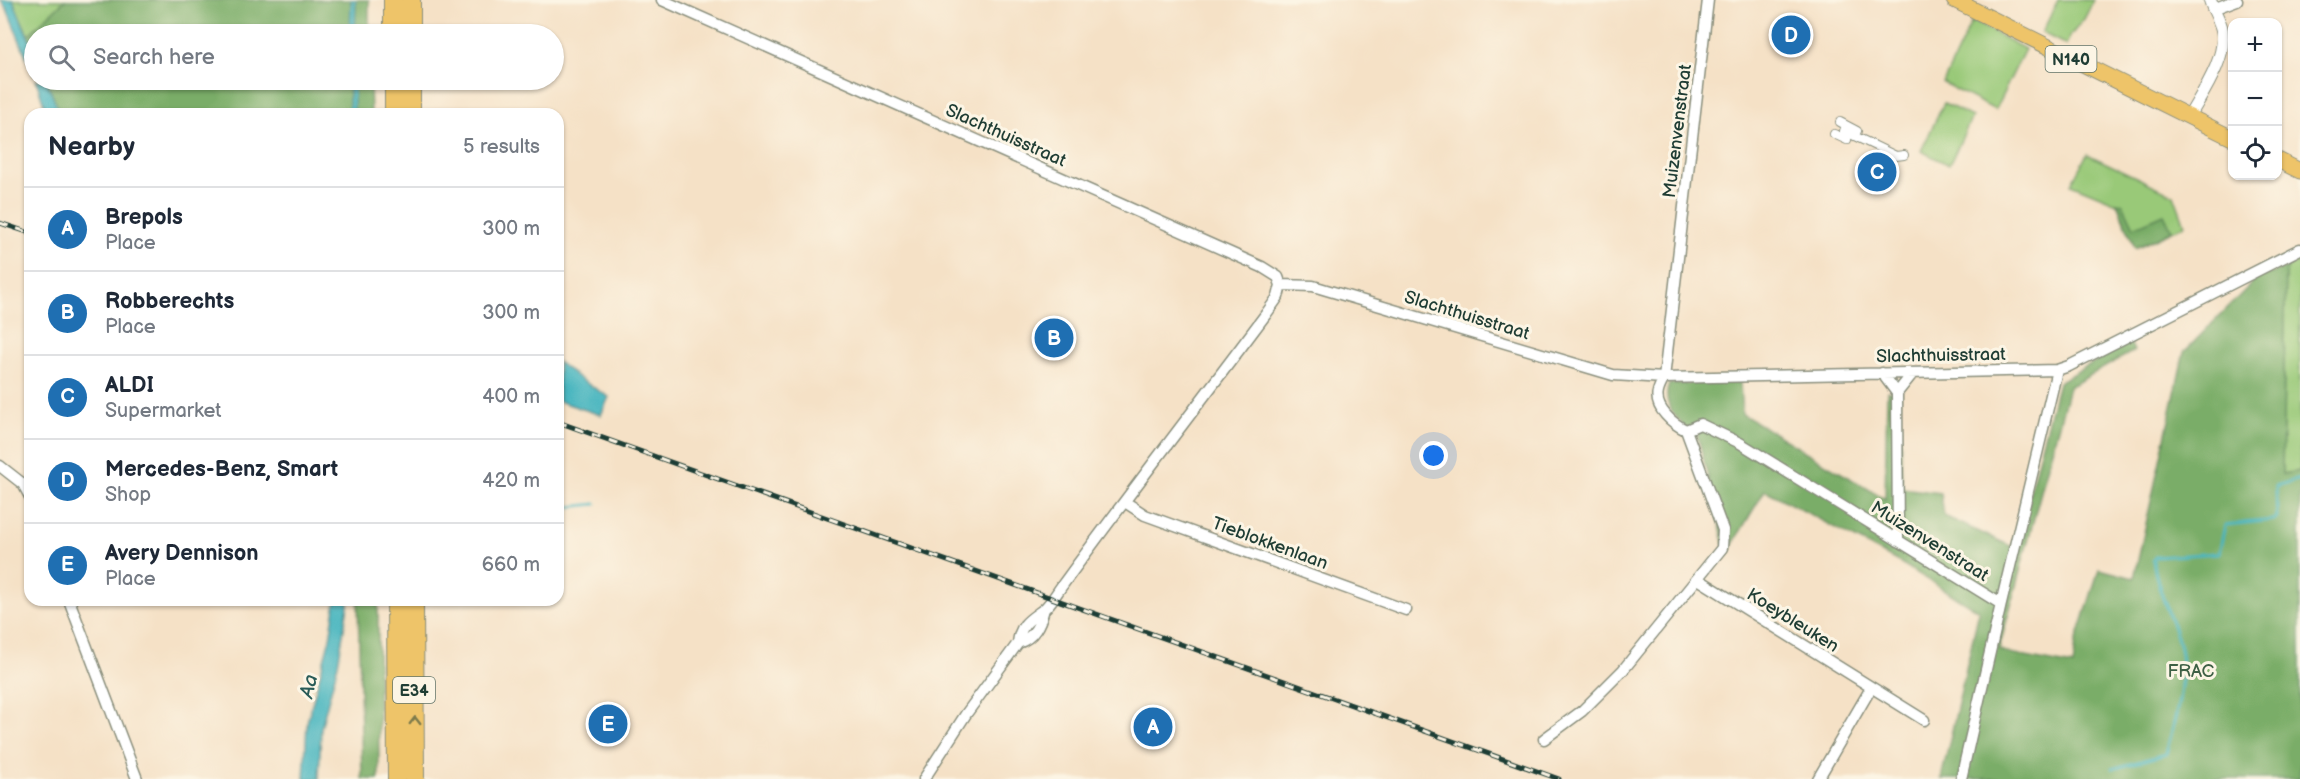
<!DOCTYPE html>
<meta charset="utf-8">
<style>
:root{--surface:#fff;--page:#f2f2f3;--text:#1f2937;--muted:#747a83;--line:#e0e1e3;--accent:#1f6fb2}
body{margin:0;font-family:"Balsamiq Sans",sans-serif;background:var(--page);color:var(--text)}
.controls{position:absolute;right:18px;top:18px;display:grid;overflow:hidden;border-radius:12px;box-shadow:0 2px 4px #0004}
.controls button{width:54px;height:54px;display:grid;place-items:center;padding:0;border:0;border-bottom:2px solid var(--line);background:var(--surface);color:var(--text);font:30px sans-serif}
.you{position:absolute;left:1434px;top:456px;width:21px;height:21px;margin:-15px;border:4px solid #fff;border-radius:50%;background:#1a73e8;box-shadow:0 0 0 9px #1a73e833}
.badge{display:grid;place-items:center;width:39px;height:39px;border-radius:50%;background:var(--accent);color:#fff;font-size:20px;font-weight:700}
.pin{position:absolute;translate:-50% -50%;border:3px solid #fff;box-shadow:0 2px 6px #0006}
.list{margin:0;padding:0;list-style:none}
h2{display:flex;justify-content:space-between;align-items:center;height:78px;margin:0;padding:0 24px;font-size:26px}
h2 small{font-size:20px;font-weight:400;color:var(--muted)}
.list li{display:grid;grid-template-columns:39px 1fr auto;gap:18px;align-items:center;box-sizing:border-box;height:84px;padding:0 24px;border-top:2px solid var(--line)}
.list b{display:block;font-size:22px;white-space:nowrap}
.list p{margin:0;font-size:20px;white-space:nowrap;color:var(--muted)}
.list em{font-size:20px;font-style:normal;color:var(--muted)}
.icon{flex:none;width:33px;height:33px;fill:none;stroke:currentColor;stroke-width:2;stroke-linecap:round;stroke-linejoin:round}
.map{position:relative;flex:none;width:2300px;height:779px;overflow:hidden}
.search{position:absolute;background:var(--surface);box-shadow:0 2px 4px #0004;left:24px;top:24px;width:540px;height:66px;display:flex;align-items:center;gap:15px;box-sizing:border-box;padding:0 21px;border-radius:33px;color:var(--muted);font-size:22px}
.panel{position:absolute;background:var(--surface);box-shadow:0 2px 4px #0004;left:24px;top:108px;width:540px;height:498px;border-radius:18px}
.map>svg:first-child{display:block}
</style>
<div class="map">
<svg width="2300" height="779" viewBox="0 0 2300 779">
<rect width="100%" height="100%" fill="#fcf5e5"/>
<filter id="ink" filterUnits="userSpaceOnUse"><feTurbulence type="fractalNoise" baseFrequency=".0167" numOctaves="2"/><feDisplacementMap in="SourceGraphic" scale="12" xChannelSelector="R" yChannelSelector="G"/><feConvolveMatrix kernelMatrix="1 2 1 2 8 2 1 2 1" color-interpolation-filters="sRGB"/></filter>
<filter id="wash" filterUnits="userSpaceOnUse"><feTurbulence type="fractalNoise" baseFrequency=".008" numOctaves="4" result="noise"/><feDisplacementMap in="SourceGraphic" scale="24" xChannelSelector="R" yChannelSelector="G"/><feGaussianBlur stdDeviation="1.35" result="paint"/><feColorMatrix in="noise" values="0 0 0 0 0 0 0 0 0 0 0 0 0 0 0 0 0 1.4 0 .05"/><feComposite in="paint" operator="in"/></filter>
<g filter="url(#wash)">
<rect width="100%" height="100%" fill="#f5e1c6"/>
<!-- green -->
<path fill="#99c978" stroke="#5c8356" stroke-width="1.5" d="M13 0H65L28 35Z
M2058 0H2094L2084 19 2071 35 2066 45 2042 33Z
M1972 21 2025 49 1995 110 1943 83Z
M1944 103 1972 117 1949 165 1921 151Z
M2087 154 2174 195 2185 225 2135 248 2117 203 2071 184Z
M2300 261V471L2282 474 2286 268Z"/>
<!-- forest -->
<path fill="#7aad68" stroke="#4c754e" stroke-width="1.5" d="M65 0H369V34H34V51L28 35Z
M46 80H370L371 114H60Z
M2117 202 2123 204 2134 227 2164 214 2172 231 2135 248Z
M2286 268 2282 474 2300 471V779H1941L1979 611 1904 565 1765 490 1727 554 1697 433 1691 434C1677 418 1661 406 1669 384L1740 382 1742 414 1885 499 1887 391 1899 392 1902 488 1941 493 1944 516 2015 548 2058 382 2130 342 2134 351 2069 387 1999 649 2010 654 2073 666 2076 643 2099 569 2134 578 2184 352 2256 279Z
M358 600H378L379 779H362Z"/>
<!-- water -->
<path fill="#46b5bf" stroke="#32797a" stroke-width="1.5" d="M0 0H13L34 51V76L7 9Z
M351 0H356L355 34H350Z
M36 80H46L60 114H47Z
M349 80H354V114H349Z
M558 362 583 381 609 397 601 415 558 401Z
M336 600H349L338 664 321 728 319 779H304L307 722 330 638Z"/>
<g fill="none" stroke-linecap="round" stroke-linejoin="round">
<!-- stream -->
<path stroke="#46b5bf" stroke-width="3" d="M558 508 596 504
M2112 769 2166 754C2175 718 2189 677 2178 640 2169 611 2158 592 2153 560L2155 557 2219 553 2225 525 2274 520 2277 517 2276 486 2300 479"/>
</g>
</g>
<g filter="url(#ink)">
<g fill="none" stroke-linecap="round" stroke-linejoin="round">
<defs>
<path id="pedestrian" d="M1840 122 1857 131 1856 133 1845 128 1844 131 1896 156 1904 155
M1834 134 1847 140"/>
<path id="minor" d="M662 0 1262 267 1278 277 1281 285
M2213 9 2237 0
M1281 285 1313 286 1613 375 1664 378 2057 370 2069 366 2300 249
M1882 373 1897 393 1898 541
M1897 393 1913 373
M1686 430 1700 424 1740 443 2001 604 1961 779
M0 466 23 484 30 497
M1125 502 1145 515 1406 610
M1698 579 1924 720
M69 600 137 779
M2001 604 2057 370
M1018 643C1034 638 1040 624 1044 609
M1544 739 1582 711 1623 670 1722 548 1723 530 1686 430C1673 424 1654 408 1658 392 1659 387 1662 382 1664 378L1708 0
M924 779 966 714 1018 643C1020 623 1031 619 1044 609 1051 603 1056 594 1061 587 1128 495 1198 405 1266 314L1278 297 1281 285
M1818 779 1871 688"/>
<path id="tertiary" d="M2189 117C2201 95 2228 57 2222 30 2220 20 2213 10 2210 0"/>
<path id="primary" d="M1954 0 2232 138
M2278 160 2300 171"/>
<path id="motorway" d="M393 0V34
M411 0V34
M394 80V114
M411 80V114
M396 600 397 779
M414 600 415 779"/>
</defs>
<!-- pedestrian casing -->
<use href="#pedestrian" stroke="#8a8f7d" stroke-width="10"/>
<!-- minor casing -->
<use href="#minor" stroke="#8a8f7d" stroke-width="13"/>
<!-- tertiary casing -->
<use href="#tertiary" stroke="#8a8f7d" stroke-width="14"/>
<!-- primary casing -->
<use href="#primary" stroke="#8a8f7d" stroke-width="17"/>
<!-- motorway casing -->
<use href="#motorway" stroke="#8a8f7d" stroke-width="20"/>
<!-- pedestrian -->
<use href="#pedestrian" stroke="#fff" stroke-width="8"/>
<!-- minor -->
<use href="#minor" stroke="#fff" stroke-width="10"/>
<!-- tertiary -->
<use href="#tertiary" stroke="#fff" stroke-width="12"/>
<!-- primary -->
<use href="#primary" stroke="#eec469" stroke-width="15"/>
<!-- motorway -->
<use href="#motorway" stroke="#eec469" stroke-width="18"/>
<defs>
<path id="rail" d="M0 223 30 233
M558 422 1559 779"/>
</defs>
<!-- rail casing -->
<use href="#rail" stroke="#1f3d34" stroke-width="5"/>
<!-- rail -->
<use href="#rail" stroke="#fcf5e5" stroke-width="3" stroke-dasharray="9" stroke-linecap="butt"/>
</g>
<!-- one-way arrows -->
<defs><path id="oneway-chevron" d="M-2-3.5L2.5 0L-2 3.5" fill="none" stroke-width="1.6" stroke-linecap="round" stroke-linejoin="round" transform="scale(1.5)"/></defs>
<use stroke="#7c7a4c" href="#oneway-chevron" transform="translate(415 721) rotate(-90)"/>
</g>
<g text-anchor="middle" stroke-width="6" stroke-linejoin="round" paint-order="stroke">
<!-- shield labels -->
<g fill="#fcf5e5" stroke="#617469" stroke-width="1.5">
<rect x="2045.5" y="46" width="51" height="26" rx="4.5"/>
<rect x="393" y="677" width="42" height="26" rx="4.5"/>
</g>
<g font-size="16" font-weight="bold" fill="#1f3d34">
<text x="2071" y="65">N140</text>
<text x="414" y="696">E34</text>
</g>
<!-- street labels -->
<g font-size="18" fill="#1f3d34" stroke="#fcf5e5">
<text transform="translate(1677 131) rotate(-83)" y="6">Muizenvenstraat</text>
<text transform="translate(1006 135) rotate(24)" y="6">Slachthuisstraat</text>
<text transform="translate(1467 315) rotate(17)" y="6">Slachthuisstraat</text>
<text transform="translate(1941 355) rotate(-1)" y="6">Slachthuisstraat</text>
<text transform="translate(1930 541) rotate(32)" y="6">Muizenvenstraat</text>
<text transform="translate(1270 543) rotate(20)" y="6">Tieblokkenlaan</text>
<text transform="translate(1793 620) rotate(32)" y="6">Koeybleuken</text>
</g>
<!-- park labels -->
<g font-size="18" fill="#3e6045" stroke="#fcf5e5">
<text x="2191" y="677">FRAC</text>
</g>
<!-- water labels -->
<g font-size="20" font-style="italic" fill="#295b57" stroke="#fcf5e5">
<text transform="translate(308 686) rotate(-77)" y="7">Aa</text>
</g>
</g>
</svg>
<div class="controls">
<button>+</button>
<button>−</button>
<button><svg class="icon" aria-label="locate" viewBox="0 0 24 24"><circle cx="12" cy="12" r="6"/><path d="M12 2v4M12 18v4M2 12h4M18 12h4"/></svg></button>
</div>
<div class="you"></div>
<div class="pin badge" style="left:1153px;top:727px">A</div>
<div class="pin badge" style="left:1054px;top:338px">B</div>
<div class="pin badge" style="left:1877px;top:172px">C</div>
<div class="pin badge" style="left:1791px;top:35px">D</div>
<div class="pin badge" style="left:608px;top:724px">E</div>
<div class="search"><svg class="icon" aria-label="search" viewBox="0 0 24 24"><circle cx="10" cy="10" r="6"/><path d="M15 15l6 6"/></svg>Search here</div>
<section class="panel">
<h2>Nearby<small>5 results</small></h2>
<ul class="list">
<li><span class="badge">A</span><div><b>Brepols</b><p>Place</p></div><em>300 m</em></li>
<li><span class="badge">B</span><div><b>Robberechts</b><p>Place</p></div><em>300 m</em></li>
<li><span class="badge">C</span><div><b>ALDI</b><p>Supermarket</p></div><em>400 m</em></li>
<li><span class="badge">D</span><div><b>Mercedes-Benz, Smart</b><p>Shop</p></div><em>420 m</em></li>
<li><span class="badge">E</span><div><b>Avery Dennison</b><p>Place</p></div><em>660 m</em></li>
</ul>
</section>
</div>
